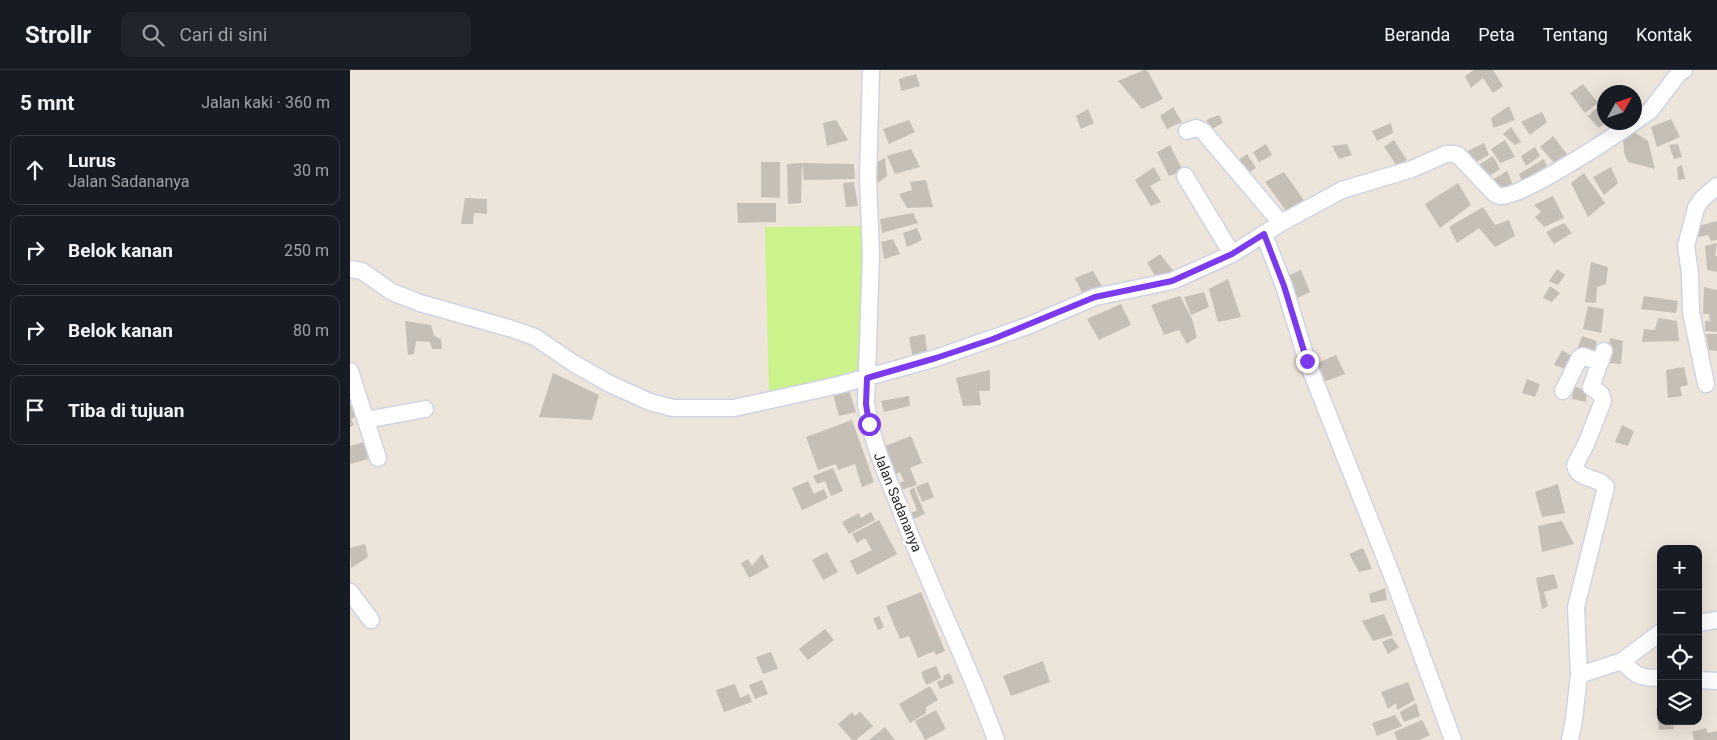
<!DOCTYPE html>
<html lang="id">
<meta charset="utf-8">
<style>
:root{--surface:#171b24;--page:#20242c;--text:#f1f3f6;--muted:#9ea1a6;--line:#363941}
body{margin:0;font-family:Roboto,sans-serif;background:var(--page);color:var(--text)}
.controls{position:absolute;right:15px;bottom:15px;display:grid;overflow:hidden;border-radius:10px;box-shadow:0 5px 20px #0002}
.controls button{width:45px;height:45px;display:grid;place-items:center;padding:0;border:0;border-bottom:1px solid var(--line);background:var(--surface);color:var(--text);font:25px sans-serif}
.compass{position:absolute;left:1247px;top:15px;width:45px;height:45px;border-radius:50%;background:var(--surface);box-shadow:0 5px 20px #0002;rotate:50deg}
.stop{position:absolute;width:15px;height:15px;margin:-11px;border:4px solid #7c3aed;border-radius:50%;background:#fff}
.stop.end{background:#7c3aed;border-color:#fff;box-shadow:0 1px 5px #0008}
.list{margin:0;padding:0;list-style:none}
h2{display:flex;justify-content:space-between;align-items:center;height:65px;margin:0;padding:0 20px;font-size:21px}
h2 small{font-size:16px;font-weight:400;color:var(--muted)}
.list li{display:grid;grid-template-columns:32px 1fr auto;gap:15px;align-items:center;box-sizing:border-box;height:70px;margin:0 10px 10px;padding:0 10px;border:1px solid var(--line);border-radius:10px}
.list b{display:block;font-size:19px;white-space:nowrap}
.list p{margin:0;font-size:16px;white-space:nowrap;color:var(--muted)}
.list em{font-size:16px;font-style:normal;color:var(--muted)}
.icon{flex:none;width:28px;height:28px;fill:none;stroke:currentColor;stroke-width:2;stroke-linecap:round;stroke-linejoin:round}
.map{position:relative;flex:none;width:1367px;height:670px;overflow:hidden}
header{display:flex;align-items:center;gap:30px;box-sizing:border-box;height:70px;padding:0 25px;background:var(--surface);border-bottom:1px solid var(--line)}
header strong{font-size:24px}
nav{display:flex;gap:28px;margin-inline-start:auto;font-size:18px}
.search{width:350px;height:45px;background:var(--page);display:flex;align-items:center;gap:12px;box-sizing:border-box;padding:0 18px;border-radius:10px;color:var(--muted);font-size:19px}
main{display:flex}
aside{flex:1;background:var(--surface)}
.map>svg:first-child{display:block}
</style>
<header>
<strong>Strollr</strong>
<div class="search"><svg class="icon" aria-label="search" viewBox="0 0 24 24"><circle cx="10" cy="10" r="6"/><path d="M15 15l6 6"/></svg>Cari di sini</div>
<nav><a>Beranda</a><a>Peta</a><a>Tentang</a><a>Kontak</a></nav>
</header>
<main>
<aside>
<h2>5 mnt<small>Jalan kaki · 360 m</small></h2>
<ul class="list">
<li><svg class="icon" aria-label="ahead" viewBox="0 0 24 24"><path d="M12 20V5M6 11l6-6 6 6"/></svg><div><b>Lurus</b><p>Jalan Sadananya</p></div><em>30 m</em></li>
<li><svg class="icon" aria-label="right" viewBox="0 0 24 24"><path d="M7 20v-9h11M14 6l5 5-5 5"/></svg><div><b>Belok kanan</b></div><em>250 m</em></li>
<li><svg class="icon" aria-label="right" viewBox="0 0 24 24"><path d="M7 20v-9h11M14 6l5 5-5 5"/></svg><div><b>Belok kanan</b></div><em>80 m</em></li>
<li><svg class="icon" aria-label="arrive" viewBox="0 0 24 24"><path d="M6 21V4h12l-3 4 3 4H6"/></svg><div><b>Tiba di tujuan</b></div></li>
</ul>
</aside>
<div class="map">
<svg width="1367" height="670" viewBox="0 0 1367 670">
<rect width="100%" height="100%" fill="#ede4da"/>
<!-- pitch -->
<path fill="#cbf28b" d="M516 156 509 307 419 326 415 157Z"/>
<!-- building -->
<path fill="#c5bfb6" d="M794 0H797L813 29 792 39 768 11Z
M1124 0H1143L1153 16 1143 23 1133 8 1121 18 1115 6Z
M566 4 570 16 551 21 549 9Z
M1233 14 1248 33 1235 43 1220 23Z
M1254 31V52H1256L1249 58 1238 46Z
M1159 36 1165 50 1143 58 1141 48Z
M823 37 832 52 817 59 810 46Z
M738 39 744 53 731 59 726 46Z
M1192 42 1197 52 1180 65 1171 52Z
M869 45 873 53 862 59 856 50Z
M1321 49 1330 67 1307 77 1301 57Z
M486 50 498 70 477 76 473 53Z
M559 50 565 62 539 74 533 59Z
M1041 53 1043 63 1027 71 1022 61Z
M1161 57 1171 72 1165 75 1153 64Z
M1284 62 1298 71 1305 99 1278 92 1274 82 1273 67Z
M1203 66 1217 84 1206 95 1190 77Z
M1044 70 1057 90 1047 96 1034 77Z
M1155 70 1165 87 1150 93 1141 79Z
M1134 73 1139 85 1122 94 1116 82Z
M916 74 922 85 909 92 903 82Z
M997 74 1002 85 989 89 982 76Z
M1328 74 1332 87 1324 89 1319 75Z
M820 75 833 101 819 106 807 82Z
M1185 77 1190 86 1176 96 1171 86Z
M561 79 570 97 545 104 537 86Z
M897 84 906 98 895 105 886 92Z
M1143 86 1150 99 1135 109 1125 97Z
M535 88 537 106 528 113 524 94Z
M1194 89 1198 99 1173 113 1169 104Z
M411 92H430V128L411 127Z
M452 93 504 94 505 109 454 110Z
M452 93 451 133 438 134 437 94Z
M1332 95 1335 109 1328 110 1327 97Z
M804 97 811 110 800 116 811 132 801 136 785 110Z
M1261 97 1268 113 1254 125 1243 107Z
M1157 101 1164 117 1149 123 1142 110Z
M934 102 956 133 937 142 915 112Z
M1234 103 1255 133 1238 147 1221 113Z
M576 110 583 137 557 138 549 124 562 120 560 112Z
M504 112 508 136 496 137 493 113Z
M1108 113 1121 135 1090 158 1075 134Z
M1203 126 1214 148 1194 157 1185 147 1191 142 1184 135Z
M115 128 137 129V144L124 143 123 154H111Z
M387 133H426V152L388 153Z
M1133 137 1145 155 1159 150 1165 166 1145 177 1129 158 1107 173 1099 157Z
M563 143 568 153 532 163 530 149Z
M1367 151V170L1361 171 1358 165 1343 168 1341 158Z
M1214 153 1222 163 1204 174 1196 162Z
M567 158 572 170 557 177 553 163Z
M543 169 550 184 534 189 531 172Z
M1367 173 1365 186H1367V202L1357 200 1355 176Z
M810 184 826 204 807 209 797 193Z
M1241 192 1258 197 1256 214 1247 217 1246 233 1235 232Z
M1207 199 1215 205 1208 215 1199 211Z
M951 200 960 222 943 230 935 207Z
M743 201 753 218 734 227 725 208Z
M878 209 891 247 868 252 859 219Z
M1200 216 1210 223 1202 232 1193 228Z
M1354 217 1367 220V262L1355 261V251H1360L1359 244H1353Z
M854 222 859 237 841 245 834 227Z
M830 226 842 249 847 267 837 274 829 260 814 265 801 235Z
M1294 226 1328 231 1326 243 1291 239Z
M771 234 781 255 749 270 737 249Z
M1238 236 1254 239 1251 263 1233 259Z
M1308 248 1327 251 1329 271 1292 272 1294 259 1305 260Z
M55 251 81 255 84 266 91 269 92 279H82L80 272 66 271 64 284 58 285Z
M575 264 577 282 563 289 559 267Z
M1356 264H1367V281L1359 280Z
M1232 266 1247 271 1243 286 1227 280Z
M1260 268 1273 271 1271 294 1257 293Z
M1212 280 1222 286 1216 299 1204 295Z
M986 285 995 304 973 312 965 294Z
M1334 297 1338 315 1330 317 1332 326 1318 328 1316 300Z
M640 300V321H629L631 335 613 336 606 308Z
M203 303 249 325 242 350 189 347Z
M1177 309 1190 314 1185 327 1172 323Z
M1224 316 1237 321 1236 332 1222 329Z
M498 317 506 342 489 346 482 321Z
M559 326 560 336 534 342 531 331Z
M4 334 8 346 1 349 4 355 0 357V335Z
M502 350 524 412 512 417 505 394 488 400 486 394 468 400 456 367Z
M1272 355 1284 361 1278 376 1265 372Z
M561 366 572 393 560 398 567 415 548 421 545 415 554 411 550 402 546 404 535 376Z
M14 372 18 389 0 394V376Z
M483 398 493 421 481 426 475 411 467 414 463 406Z
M458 411 464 424 474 419 478 428 452 440 442 418Z
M578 412 584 427 572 432 566 417Z
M1208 414 1215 443 1192 447 1185 422Z
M564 418 575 444 563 449 561 443 567 440 559 420Z
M521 442 525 450 499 464 492 452 509 443 511 448Z
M529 450 547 484 507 505 500 491 522 480 515 468 507 473 502 464Z
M1212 451 1224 474 1192 482 1188 456Z
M15 474 18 487 1 498 0 478Z
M1013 478 1022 499 1009 502 999 484Z
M477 482 488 502 473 510 462 490Z
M412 484 419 497 399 508 391 493 398 489 402 496Z
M1204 504 1208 518 1194 522 1198 536 1192 539 1186 508Z
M1035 518 1037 530 1021 533 1019 524Z
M571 522 595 581 586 585 584 581 568 588 559 566 550 569 536 536Z
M1034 544 1043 565 1023 571 1012 551Z
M529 546 534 557 528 560 523 549Z
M475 559 484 570 458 590 449 579Z
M1042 568 1049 577 1038 584 1032 572Z
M421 582 428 599 413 604 406 587Z
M693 591 700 612 661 626 653 606Z
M586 596 591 608 576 615 571 602Z
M600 603 604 613 590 619 587 612 594 609 593 606Z
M412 610 418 624 405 629 399 615Z
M1058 612 1065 630 1047 640 1046 633 1038 639 1031 622Z
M385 614 390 628 399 624 402 632 374 642 366 620Z
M580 616 588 630 576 637V643L560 653 549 634Z
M1066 633 1070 646 1054 652 1050 642Z
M1311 637V651H1323L1324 659 1309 660 1306 638Z
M586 640 596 659 575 670 565 651Z
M502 642 505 646 510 642 523 656 506 670H502L488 654Z
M1045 645 1052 656 1027 666 1022 653Z
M1072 650 1080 665 1069 670H1047L1044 662Z
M535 657 545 670H519Z
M1356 658 1358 663 1367 661V670H1344L1342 662Z"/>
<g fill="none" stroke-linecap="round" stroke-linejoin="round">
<defs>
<path id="minor" d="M521 0 518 109 521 184 516 334C521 368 534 399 547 431 577 512 617 589 646 670
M1284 52 1300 41 1329 3 1334 0
M837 61 846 58 853 61 931 153
M835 106 882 184
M914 164 934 216 957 291 1045 513 1103 670
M0 199 12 201 42 222 70 233 159 258 185 267 223 293 260 314 300 332 323 338H384L489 315 586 288 680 255 745 227 822 211 882 184 931 153 992 120 1062 99 1096 84H1104L1108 85 1144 123C1147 125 1148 126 1151 126 1172 127 1263 67 1284 52
M0 301 28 388
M1356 314 1341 242 1340 203 1336 176 1346 138 1352 129 1367 116
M1213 321 1230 287 1233 286 1249 292
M16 350 75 339
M0 522 21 550
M1348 553 1367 550
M1272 591C1286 606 1290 608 1311 608
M1229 605 1272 591 1311 562
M1348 610 1367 611
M1220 670 1224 649 1229 605 1226 537 1256 417C1248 406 1228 411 1225 395L1236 374 1253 331 1251 324 1241 317 1254 281"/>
</defs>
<!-- minor casing -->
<use href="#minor" stroke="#cfd4e4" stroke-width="19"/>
<!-- minor -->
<use href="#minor" stroke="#fff" stroke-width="16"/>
</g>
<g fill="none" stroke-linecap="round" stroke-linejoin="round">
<!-- route -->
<path stroke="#7c3aed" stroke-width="6" d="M519 354 516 334 517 308 586 288 643 269 745 227 822 211 882 184 914 164 934 216 957 291"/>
</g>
<g text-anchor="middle" stroke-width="5" stroke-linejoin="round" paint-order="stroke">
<!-- street labels -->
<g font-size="14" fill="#2a2a2a" stroke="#fff">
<text transform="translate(548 432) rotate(68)" y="5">Jalan Sadananya</text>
</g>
</g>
</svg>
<div class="controls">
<button>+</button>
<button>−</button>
<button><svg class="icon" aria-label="locate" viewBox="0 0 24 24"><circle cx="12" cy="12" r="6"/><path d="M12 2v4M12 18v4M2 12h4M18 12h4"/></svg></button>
<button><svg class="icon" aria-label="layers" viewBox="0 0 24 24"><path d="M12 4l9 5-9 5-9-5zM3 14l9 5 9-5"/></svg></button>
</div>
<svg class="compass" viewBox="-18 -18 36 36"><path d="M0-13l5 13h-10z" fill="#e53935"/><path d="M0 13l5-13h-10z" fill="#9ea1a6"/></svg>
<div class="stop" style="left:519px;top:354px"></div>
<div class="stop end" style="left:957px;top:291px"></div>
</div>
</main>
